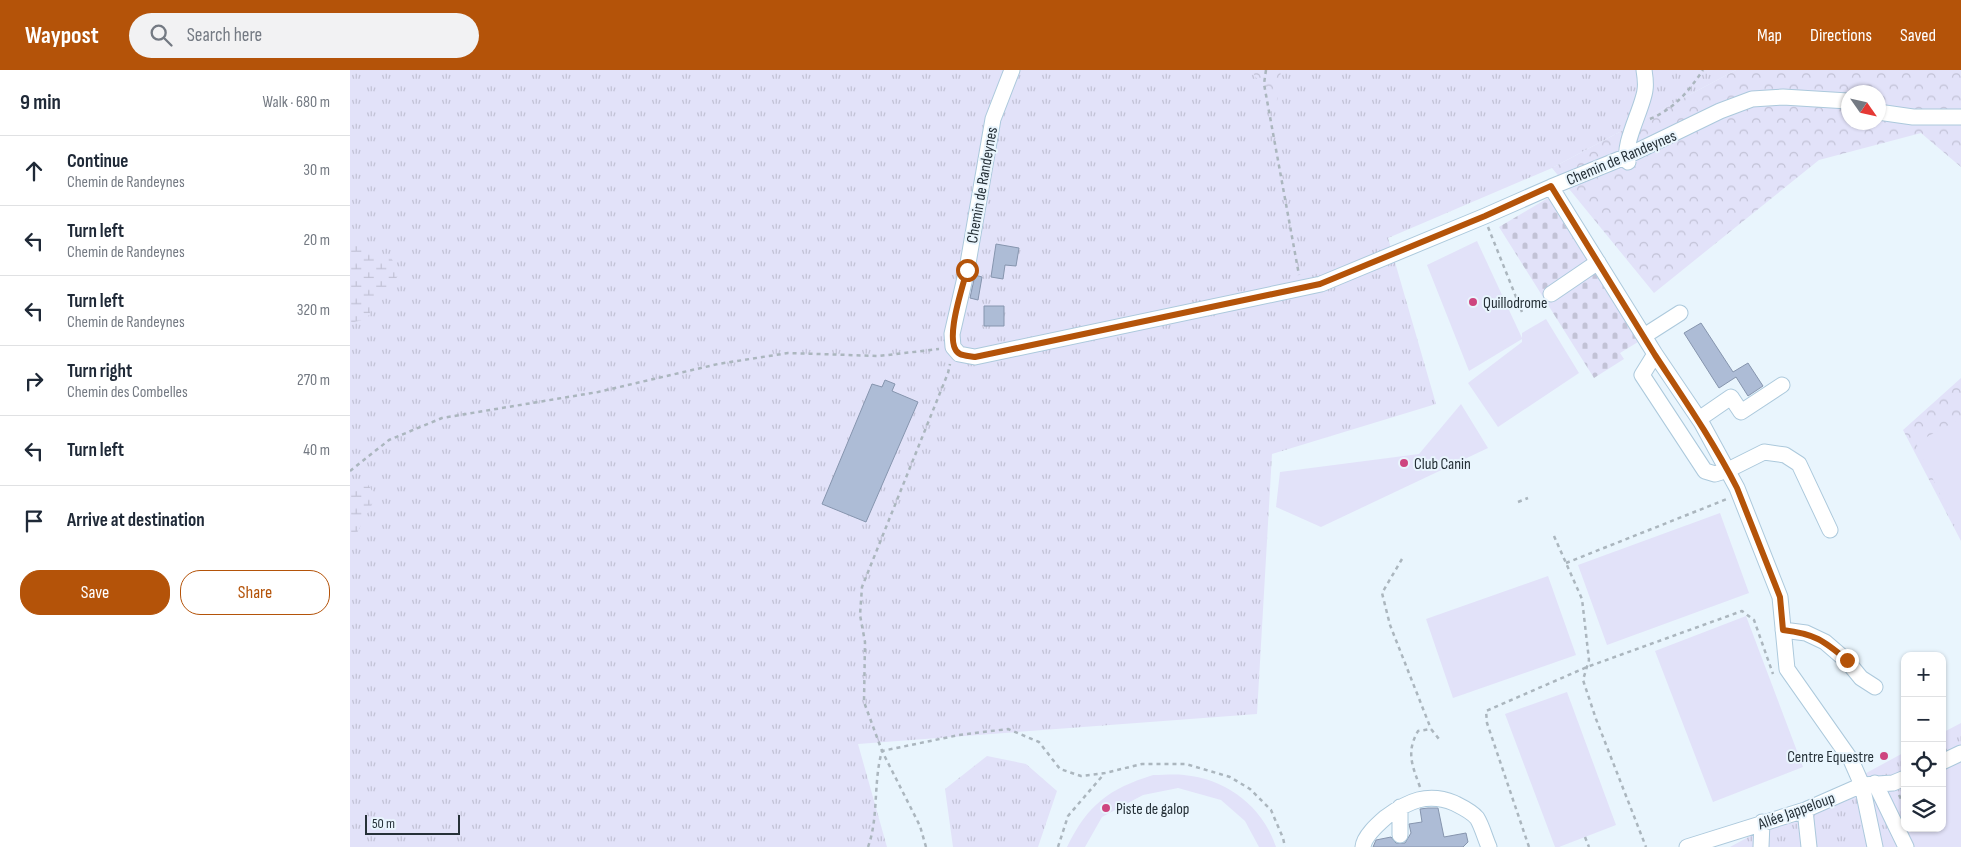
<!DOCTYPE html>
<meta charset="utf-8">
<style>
:root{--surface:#fff;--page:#f2f2f3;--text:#1f2937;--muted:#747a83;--line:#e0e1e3;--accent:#b45309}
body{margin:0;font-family:"Sofia Sans Condensed",sans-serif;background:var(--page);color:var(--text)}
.controls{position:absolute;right:15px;bottom:15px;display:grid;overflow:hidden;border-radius:10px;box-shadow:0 1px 4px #0004}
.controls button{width:45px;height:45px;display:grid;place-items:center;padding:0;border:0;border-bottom:1px solid var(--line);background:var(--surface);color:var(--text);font:25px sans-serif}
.compass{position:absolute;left:1491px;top:15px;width:45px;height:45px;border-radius:50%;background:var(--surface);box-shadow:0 1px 4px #0004;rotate:124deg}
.scale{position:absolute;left:15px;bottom:12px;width:95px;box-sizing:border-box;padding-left:5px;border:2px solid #263138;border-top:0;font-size:14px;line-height:18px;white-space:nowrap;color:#263138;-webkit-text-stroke:4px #e9f5fd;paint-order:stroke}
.stop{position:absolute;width:15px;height:15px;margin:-11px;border:4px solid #b45309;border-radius:50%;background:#fff}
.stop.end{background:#b45309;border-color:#fff;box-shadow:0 1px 5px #0008}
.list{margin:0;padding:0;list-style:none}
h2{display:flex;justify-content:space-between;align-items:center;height:65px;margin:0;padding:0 20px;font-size:21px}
h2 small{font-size:16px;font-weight:400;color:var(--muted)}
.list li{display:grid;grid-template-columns:32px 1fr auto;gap:15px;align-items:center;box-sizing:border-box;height:70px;padding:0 20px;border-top:1px solid var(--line)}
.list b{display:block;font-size:19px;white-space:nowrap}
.list p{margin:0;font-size:16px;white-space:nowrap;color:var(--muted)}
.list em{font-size:16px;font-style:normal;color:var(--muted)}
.actions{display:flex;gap:10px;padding:15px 20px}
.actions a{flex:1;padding:11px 0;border:1px solid var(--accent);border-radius:20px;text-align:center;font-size:18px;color:var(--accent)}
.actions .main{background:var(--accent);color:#fff}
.icon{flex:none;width:28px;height:28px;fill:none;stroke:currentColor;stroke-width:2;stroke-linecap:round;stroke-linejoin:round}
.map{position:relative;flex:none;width:1611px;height:777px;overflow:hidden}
header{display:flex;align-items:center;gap:30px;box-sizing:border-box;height:70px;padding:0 25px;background:var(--accent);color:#fff}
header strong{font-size:24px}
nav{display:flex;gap:28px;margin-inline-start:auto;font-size:18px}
.search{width:350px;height:45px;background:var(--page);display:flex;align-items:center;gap:12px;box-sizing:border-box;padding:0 18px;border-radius:28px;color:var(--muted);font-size:19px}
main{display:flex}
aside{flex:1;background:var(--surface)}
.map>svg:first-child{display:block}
</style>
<header>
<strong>Waypost</strong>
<div class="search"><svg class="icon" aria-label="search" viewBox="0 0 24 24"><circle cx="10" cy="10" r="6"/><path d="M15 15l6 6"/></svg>Search here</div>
<nav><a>Map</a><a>Directions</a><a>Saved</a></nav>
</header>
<main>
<aside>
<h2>9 min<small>Walk · 680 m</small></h2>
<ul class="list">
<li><svg class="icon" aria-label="ahead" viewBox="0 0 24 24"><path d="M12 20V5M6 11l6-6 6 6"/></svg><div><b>Continue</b><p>Chemin de Randeynes</p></div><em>30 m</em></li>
<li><svg class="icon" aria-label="left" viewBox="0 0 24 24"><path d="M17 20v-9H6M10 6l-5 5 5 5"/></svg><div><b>Turn left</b><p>Chemin de Randeynes</p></div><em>20 m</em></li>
<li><svg class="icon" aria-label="left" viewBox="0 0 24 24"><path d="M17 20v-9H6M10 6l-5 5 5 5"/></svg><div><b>Turn left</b><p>Chemin de Randeynes</p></div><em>320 m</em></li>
<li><svg class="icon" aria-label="right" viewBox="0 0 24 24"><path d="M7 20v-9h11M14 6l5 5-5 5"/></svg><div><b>Turn right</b><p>Chemin des Combelles</p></div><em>270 m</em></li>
<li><svg class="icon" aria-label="left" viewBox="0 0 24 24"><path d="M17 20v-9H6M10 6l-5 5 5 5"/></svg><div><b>Turn left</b></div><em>40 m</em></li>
<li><svg class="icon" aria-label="arrive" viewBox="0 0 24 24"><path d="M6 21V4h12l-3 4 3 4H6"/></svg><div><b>Arrive at destination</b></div></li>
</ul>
<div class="actions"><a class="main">Save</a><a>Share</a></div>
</aside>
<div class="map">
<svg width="1611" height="777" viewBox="0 0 1611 777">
<defs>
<pattern id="grass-tufts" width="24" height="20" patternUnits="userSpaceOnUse" patternTransform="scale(1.25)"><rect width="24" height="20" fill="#e2e2f9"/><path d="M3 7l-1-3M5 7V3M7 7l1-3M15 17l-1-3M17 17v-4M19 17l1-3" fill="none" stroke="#c2c2d6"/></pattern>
<pattern id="forest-crowns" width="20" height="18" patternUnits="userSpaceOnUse" patternTransform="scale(1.25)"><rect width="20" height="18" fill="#e2e2f9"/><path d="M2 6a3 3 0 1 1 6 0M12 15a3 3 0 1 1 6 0" fill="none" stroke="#c2c2d6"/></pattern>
<pattern id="wetland-marsh" width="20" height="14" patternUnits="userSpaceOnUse" patternTransform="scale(1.25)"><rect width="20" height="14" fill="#e2e2f9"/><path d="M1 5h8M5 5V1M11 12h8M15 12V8" fill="none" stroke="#c2c2d6"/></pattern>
<pattern id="cemetery-stones" width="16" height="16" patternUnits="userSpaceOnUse" patternTransform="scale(1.25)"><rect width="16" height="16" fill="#e2e2f9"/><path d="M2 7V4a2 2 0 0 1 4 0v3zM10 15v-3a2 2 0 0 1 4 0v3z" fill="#c2c2d6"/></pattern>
</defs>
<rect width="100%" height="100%" fill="#e9f5fd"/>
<!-- grass -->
<path fill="url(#grass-tufts)" d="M0 0H1386L1202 98 1038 168 1086 334 922 384 907 644 508 674 537 777H0Z
M1611 653V777H1380L1555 682V758H1592V663Z
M637 686 676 694 707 721 688 777H603L595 719Z"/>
<!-- forest -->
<path fill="url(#forest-crowns)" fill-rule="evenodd" d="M905 0H931L927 32 904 5Z
M1386 0H1611V97L1571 63 1469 90 1304 223 1202 98ZM1498 22H1528V52H1498Z
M1611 308V471L1553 360Z"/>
<!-- wetland -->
<path fill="url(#wetland-marsh)" d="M0 174 41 187 49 205 25 231 17 249 0 253Z
M17 413 26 427 0 476V425Z"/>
<!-- cemetery -->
<path fill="url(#cemetery-stones)" d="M1198 128 1288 272 1270 283 1274 289 1244 308 1149 157Z"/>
<!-- green -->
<path fill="#e2e2f9" d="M1127 171 1172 268V263L1196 249 1229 303 1148 357 1118 313 1172 272V269L1119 301 1077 195Z
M1111 334 1138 378 971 457 926 437 930 402 1069 384Z
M1611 348V469L1566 373Z
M1370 443 1399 523 1257 575 1228 495Z
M1198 506 1226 585 1103 628 1076 549Z
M1396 546 1453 697 1363 732 1305 581Z
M1217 622 1266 755 1209 777H1205L1155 644Z
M1611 691V777H1565L1556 758H1592V701Z
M803 705C814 705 824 704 834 705 877 709 913 737 926 777H909L895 751 871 730 828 718 793 725 752 747 735 777H717C738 734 759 719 803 705Z"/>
<!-- building -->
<path fill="#adbcd6" stroke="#8695ae" d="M646 174 669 178 666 196 655 195 653 209 641 207Z
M625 205 632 207 628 230 620 228Z
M634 236H654V256H634Z
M1351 253 1383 302 1398 293 1413 316 1398 326 1386 307 1369 318 1334 263Z
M535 310 545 314 542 321 568 332 516 452 472 434 522 314 532 317Z
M1078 738H1088L1094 767 1116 763 1118 772 1113 777H1023L1026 770 1041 767 1046 773H1055L1061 763 1059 754 1072 752 1070 739Z"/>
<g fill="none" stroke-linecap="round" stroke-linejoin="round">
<defs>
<path id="minor" d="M662 0 643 49 617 199 602 264 603 277 609 284 625 287 971 214 1135 146 1201 117 1275 87 1370 41 1402 29 1433 27 1498 31
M1528 42 1563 47H1611
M1278 92C1271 76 1293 38 1295 20 1296 14 1295 6 1294 0
M1201 117 1305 284 1351 352 1387 418 1430 527 1437 599 1501 690 1512 715 1525 777
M1201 224 1248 192
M1294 266 1330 243
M1305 284 1292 305 1355 401 1365 404 1378 400 1414 382 1435 385 1449 394 1480 460
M1349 349 1381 327 1391 342 1432 315
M1433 560 1456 563 1475 572 1497 591 1511 608 1525 617
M1592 692 1611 683
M1525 713 1556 777
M1050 737V765
M1455 740 1459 777
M1013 777C1014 766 1028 754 1036 747 1058 731 1078 722 1104 733 1112 737 1121 741 1127 748 1132 756 1135 768 1139 777
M1337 777 1455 740 1512 715 1543 713 1555 708
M1411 777 1412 752"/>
</defs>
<!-- minor casing -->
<use href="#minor" stroke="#acc9dc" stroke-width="17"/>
<!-- path -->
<path stroke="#abb6be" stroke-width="2.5" stroke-dasharray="4 4" stroke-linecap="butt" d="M916 0 914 14 949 205
M1300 49C1324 39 1339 21 1353 0
M1138 157 1172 242
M0 401 39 370 92 348 248 322 368 294 438 283 529 286 589 279
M1168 432 1178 428
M1204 466 1232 529 1239 590 1233 610 1246 649 1296 777
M1052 489 1032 523 1040 555 1081 659
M1216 493 1377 429
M1070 717C1062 695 1056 682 1068 661L1081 659 1089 669
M1549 725 1555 737
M1235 767 1239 777
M518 777C529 747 523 712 532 681L609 665 658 659 689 672 710 699 731 706 755 703 792 694H836L880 707 900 719 921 740 933 768 935 777
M576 777 570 756 532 681 514 632 515 572 510 545 512 517 598 303 600 294
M708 777 718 746 754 704
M1179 777 1137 653 1136 641 1237 597 1392 541 1404 550 1423 604"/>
<!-- minor -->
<use href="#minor" stroke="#fff" stroke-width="15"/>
</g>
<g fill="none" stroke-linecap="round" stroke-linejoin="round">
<!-- route -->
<path stroke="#b45309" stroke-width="6" d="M617 200C613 216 592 276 610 284 614 286 621 286 625 287L970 214 1135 146 1201 116C1236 172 1270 229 1305 285 1334 329 1363 371 1387 418L1430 527 1433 560C1465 564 1473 570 1497 590"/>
</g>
<!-- markers -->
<g fill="#ce457f" stroke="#e9f5fd" stroke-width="2">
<circle cx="1123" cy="232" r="5"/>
<circle cx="1054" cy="393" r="5"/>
<circle cx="1534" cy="686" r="5"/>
<circle cx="756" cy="738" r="5"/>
</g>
<g text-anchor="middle" stroke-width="4" stroke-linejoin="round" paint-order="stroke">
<!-- street labels -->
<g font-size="16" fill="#263138" stroke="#e9f5fd">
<text transform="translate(1271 87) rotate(-23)" y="6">Chemin de Randeynes</text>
<text transform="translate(631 115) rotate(-80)" y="6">Chemin de Randeynes</text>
<text transform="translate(1446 740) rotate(-20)" y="6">Allée Jappeloup</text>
</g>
<!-- poi labels -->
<g font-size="16" fill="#263138" stroke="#e9f5fd" text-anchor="start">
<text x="1133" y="238">Quillodrome</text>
<text x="1064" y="399">Club Canin</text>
<text x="1524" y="692" text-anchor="end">Centre Equestre</text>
<text x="766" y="744">Piste de galop</text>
</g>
</g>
</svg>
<div class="controls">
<button>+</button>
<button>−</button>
<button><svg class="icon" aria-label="locate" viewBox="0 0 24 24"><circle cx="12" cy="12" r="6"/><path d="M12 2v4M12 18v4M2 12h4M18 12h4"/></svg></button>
<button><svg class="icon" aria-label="layers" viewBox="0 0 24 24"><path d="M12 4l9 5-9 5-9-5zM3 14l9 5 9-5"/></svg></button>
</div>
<svg class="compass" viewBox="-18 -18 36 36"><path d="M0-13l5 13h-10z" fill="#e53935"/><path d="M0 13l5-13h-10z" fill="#747a83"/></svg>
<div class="scale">50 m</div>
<div class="stop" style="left:617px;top:200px"></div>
<div class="stop end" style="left:1497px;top:590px"></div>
</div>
</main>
